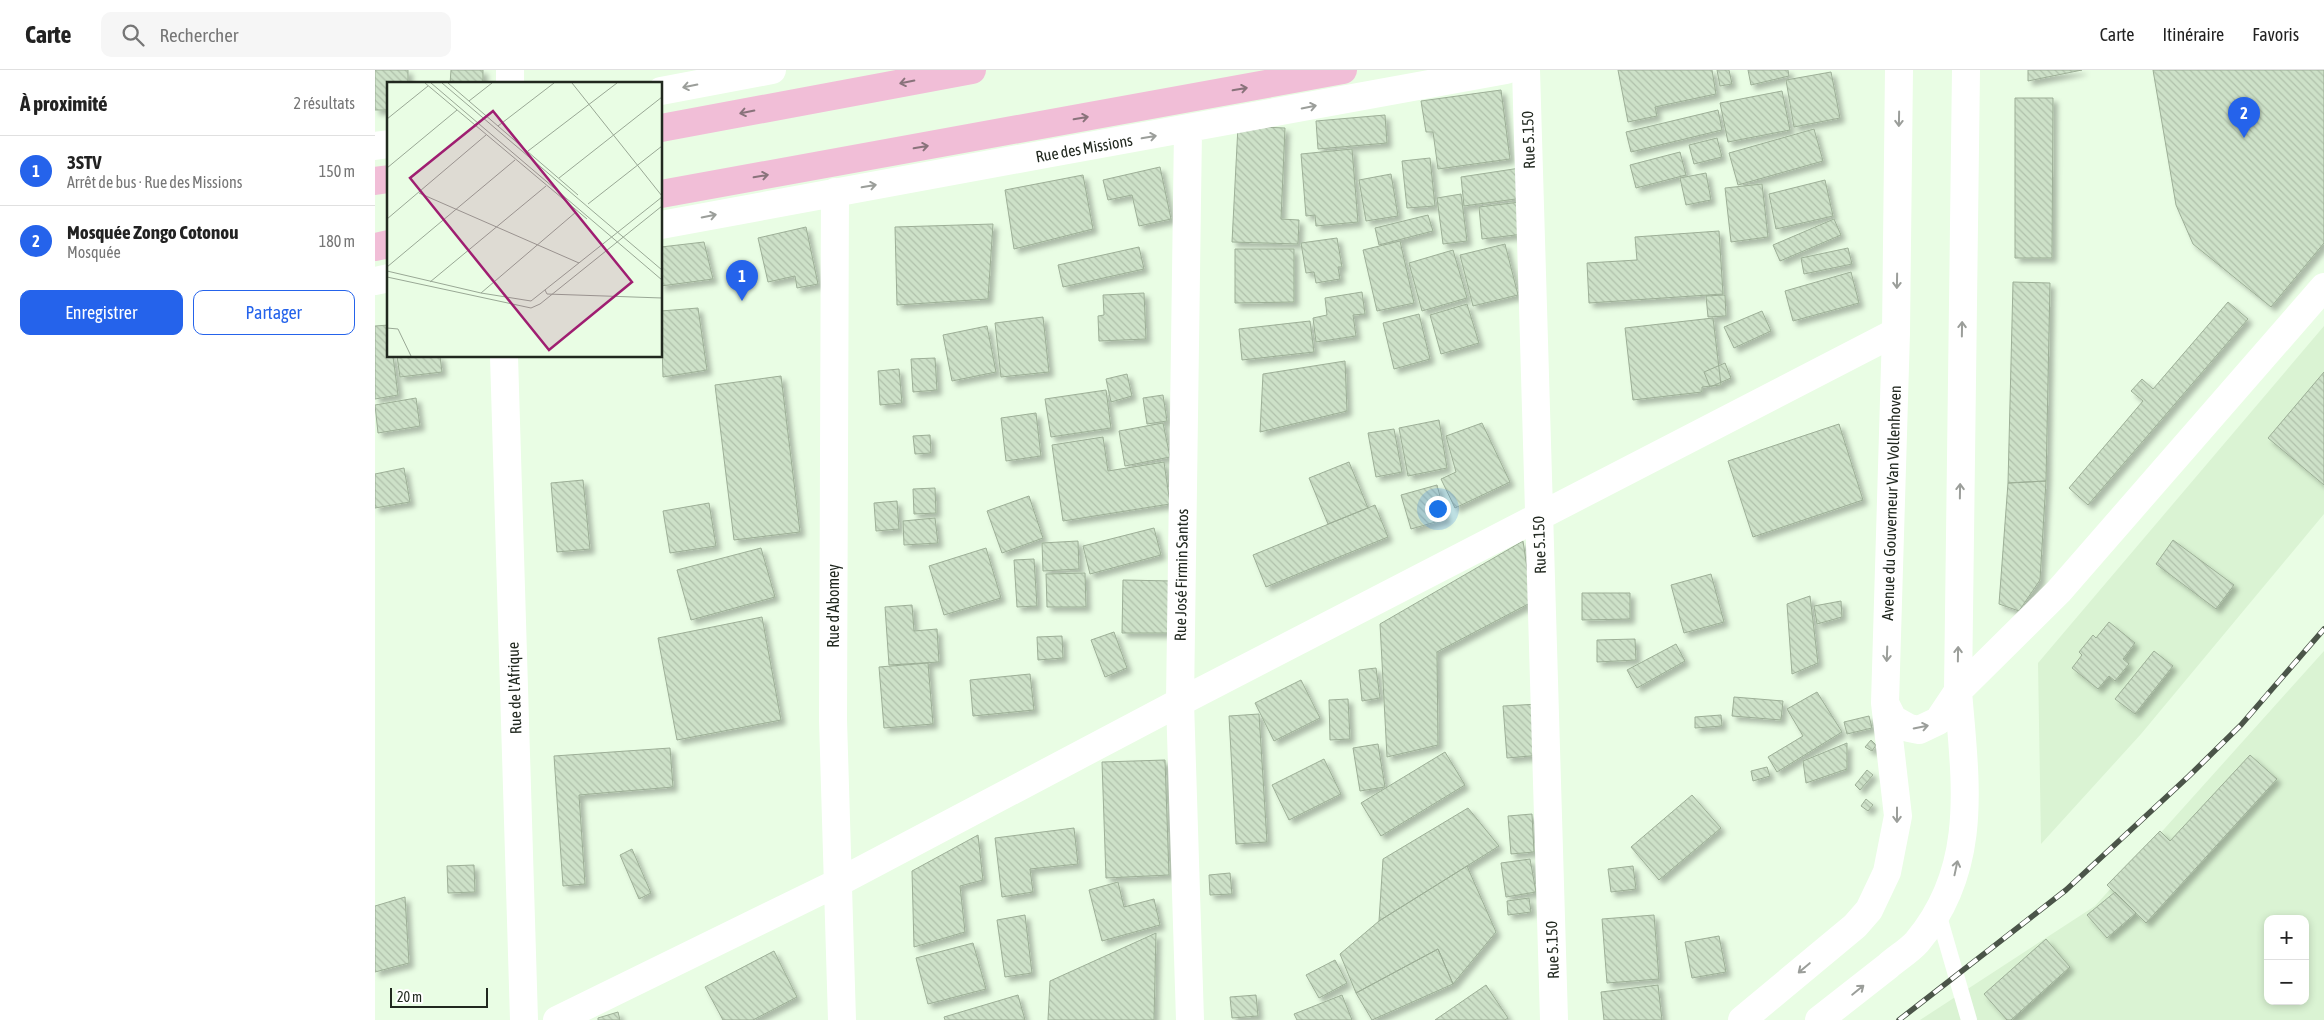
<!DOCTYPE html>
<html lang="fr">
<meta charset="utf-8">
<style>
:root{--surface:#fff;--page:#f6f6f6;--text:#222;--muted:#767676;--line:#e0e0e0;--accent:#2563eb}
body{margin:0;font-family:"Asap Condensed",sans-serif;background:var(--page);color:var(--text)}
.controls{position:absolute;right:15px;bottom:15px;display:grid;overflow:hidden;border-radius:10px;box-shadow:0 2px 8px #0003}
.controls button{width:45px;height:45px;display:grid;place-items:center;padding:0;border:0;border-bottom:1px solid var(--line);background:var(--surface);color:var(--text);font:25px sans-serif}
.scale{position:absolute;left:15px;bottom:12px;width:98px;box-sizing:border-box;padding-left:5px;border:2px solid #21281f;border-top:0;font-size:14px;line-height:18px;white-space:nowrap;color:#21281f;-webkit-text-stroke:4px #fff;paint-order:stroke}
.you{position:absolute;left:1062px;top:438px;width:18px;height:18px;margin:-12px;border:4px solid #fff;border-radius:50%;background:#1a73e8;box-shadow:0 0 0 8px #1a73e833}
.badge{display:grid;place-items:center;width:32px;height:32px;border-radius:50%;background:var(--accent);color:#fff;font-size:16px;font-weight:700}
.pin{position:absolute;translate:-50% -41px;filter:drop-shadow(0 1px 2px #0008)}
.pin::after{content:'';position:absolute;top:26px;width:18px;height:15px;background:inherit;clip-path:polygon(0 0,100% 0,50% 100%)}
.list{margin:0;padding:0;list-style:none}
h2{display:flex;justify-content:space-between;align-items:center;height:65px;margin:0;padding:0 20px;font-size:21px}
h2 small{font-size:16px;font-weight:400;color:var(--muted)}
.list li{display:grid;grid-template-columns:32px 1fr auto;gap:15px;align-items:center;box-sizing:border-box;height:70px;padding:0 20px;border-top:1px solid var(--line)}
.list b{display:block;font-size:19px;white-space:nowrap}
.list p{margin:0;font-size:16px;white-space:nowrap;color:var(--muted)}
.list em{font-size:16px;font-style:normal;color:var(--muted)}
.actions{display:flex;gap:10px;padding:15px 20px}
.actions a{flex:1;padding:11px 0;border:1px solid var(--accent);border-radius:10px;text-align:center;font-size:18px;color:var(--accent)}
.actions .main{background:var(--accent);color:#fff}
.icon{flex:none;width:28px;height:28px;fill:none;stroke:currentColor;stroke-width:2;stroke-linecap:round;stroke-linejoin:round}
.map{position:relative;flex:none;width:1949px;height:950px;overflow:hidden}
header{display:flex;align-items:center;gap:30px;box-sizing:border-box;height:70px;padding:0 25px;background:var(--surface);border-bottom:1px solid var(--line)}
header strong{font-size:24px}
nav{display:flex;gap:28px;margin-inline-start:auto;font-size:18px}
.search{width:350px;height:45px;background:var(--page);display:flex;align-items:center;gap:12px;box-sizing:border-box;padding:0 18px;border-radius:10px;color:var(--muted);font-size:19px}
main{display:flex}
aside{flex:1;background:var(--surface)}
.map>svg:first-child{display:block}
</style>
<header>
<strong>Carte</strong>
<div class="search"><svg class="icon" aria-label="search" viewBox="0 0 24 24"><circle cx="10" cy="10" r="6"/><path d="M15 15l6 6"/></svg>Rechercher</div>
<nav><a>Carte</a><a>Itinéraire</a><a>Favoris</a></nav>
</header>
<main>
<aside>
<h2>À proximité<small>2 résultats</small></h2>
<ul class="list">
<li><span class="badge">1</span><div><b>3STV</b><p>Arrêt de bus · Rue des Missions</p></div><em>150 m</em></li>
<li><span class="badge">2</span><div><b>Mosquée Zongo Cotonou</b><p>Mosquée</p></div><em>180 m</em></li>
</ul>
<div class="actions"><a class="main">Enregistrer</a><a>Partager</a></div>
</aside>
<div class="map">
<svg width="1949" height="950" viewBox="0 0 1949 950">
<defs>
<pattern id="building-back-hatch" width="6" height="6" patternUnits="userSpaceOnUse" patternTransform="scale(1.25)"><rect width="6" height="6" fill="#cde1c8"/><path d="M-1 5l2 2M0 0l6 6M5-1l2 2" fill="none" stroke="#b0c1ab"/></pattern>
<filter id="shadow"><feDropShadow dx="4.5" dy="4.5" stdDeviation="2.5" flood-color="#0004"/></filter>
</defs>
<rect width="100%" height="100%" fill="#e9fde4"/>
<!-- built -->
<path fill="#daf3d3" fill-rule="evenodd" d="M1949 256V444L1766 664 1666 774 1663 593Z
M1949 581V950H1545L1720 836ZM1893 849H1930V931H1893Z"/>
<!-- building -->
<path fill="url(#building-back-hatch)" stroke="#9daf97" filter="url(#shadow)" d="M0 0H33V14H14V40H0Z
M76 0H108V14H75Z
M1243 0H1337L1341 24 1280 37 1282 46 1253 52Z
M1342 0H1354L1357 14 1345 16Z
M1373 0H1413L1414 6 1376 15Z
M1653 0H1707L1653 11Z
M1778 0H1949V173L1896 237 1818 174 1801 135Z
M1456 2 1465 48 1419 57 1411 10Z
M1126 20 1135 89 1063 99 1058 62H1051L1046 31Z
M1407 21 1415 60 1353 72 1345 33Z
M1640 28H1678L1677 188H1640Z
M1343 40 1347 60 1256 82 1251 62Z
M1010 45 1012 73 943 79 941 51Z
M863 56 910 58 906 149 924 150 923 174 857 172Z
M1439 59 1448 91 1363 115 1354 83Z
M1342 68 1347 87 1319 94 1314 75Z
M977 79 983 152 941 156 940 145 931 146 926 84Z
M1305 82 1311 105 1261 118 1255 95Z
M1055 88 1060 136 1032 138 1027 91Z
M785 97 796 149 764 156 757 125 733 130 728 110Z
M1145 98 1148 128 1089 136 1086 107Z
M1331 103 1336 130 1311 135 1305 108Z
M1016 104 1023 146 991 151 984 110Z
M708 105 718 159 639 179 630 120Z
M1450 110 1458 146 1401 159 1394 124Z
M1387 114 1393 167 1356 172 1350 118Z
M1086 124 1092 171 1068 174 1062 128Z
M1145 132 1149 164 1107 169 1104 137Z
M1053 145 1058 161 1004 175 1000 158Z
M1459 149 1466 165 1405 191 1398 175Z
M618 154 613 229 522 235 520 157Z
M431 157 443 214 422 218 420 206 393 212 383 168Z
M1344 161 1348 224 1214 233 1212 193 1262 190 1260 167Z
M962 168 967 197H963L965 209 941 213 939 202 931 203 926 173Z
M1025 171 1039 233 1002 241 988 180Z
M329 172 338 209 286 216V177Z
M1130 174 1143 225 1098 236 1085 185Z
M764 177 769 199 688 217 683 195Z
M1473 178 1477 194 1429 204 1426 188Z
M860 179H919V232L860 233Z
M1078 180 1092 228 1047 241 1034 193Z
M1476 202 1484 233 1418 251 1410 221Z
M1638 212 1675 213 1671 411 1633 413Z
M987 222 990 244 978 245 981 266 941 272 938 248 952 245 950 228Z
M769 223 771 269 724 271 723 246 729 245 728 225Z
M1350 225 1351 246 1333 247 1331 226Z
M1853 232 1873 249 1713 435 1694 418 1768 331 1756 321 1767 309 1778 319Z
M1092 234 1104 273 1066 284 1055 245Z
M323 238 332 300 288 307 286 241Z
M1387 241 1396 261 1359 278 1349 257Z
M1044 244 1055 289 1019 299 1008 253Z
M668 247 674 302 626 307 620 253Z
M1338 248 1346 315 1327 317V322L1258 330 1250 258Z
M935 251 939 282 867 290 864 259Z
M14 255V286H18L23 325 0 329V256Z
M612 256 621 302 577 311 568 265Z
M22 286H65L67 302 25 307Z
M560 288 562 320 538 322 536 289Z
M970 291 972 341 885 362 888 304Z
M1350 293 1356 308 1335 317 1329 302Z
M524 299 527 333 505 335 503 301Z
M1949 302V415L1893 368Z
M752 304 757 326 736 332 731 309Z
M406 306 425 462 359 470 340 315Z
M731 320 736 358 676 367 670 329Z
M788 325 792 351 772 354 768 328Z
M41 328 45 356 3 363 0 335Z
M661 343 666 386 631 391 626 348Z
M1064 350 1072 398 1033 406 1024 358Z
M788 353 795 387 750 396 744 361Z
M1107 353 1135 412 1080 438 1066 409 1081 402 1071 366Z
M1464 354 1488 430 1378 467 1353 391Z
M1019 359 1027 402 1001 407 993 363Z
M555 365 556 383 540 384 538 366Z
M728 367 733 401 789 392 795 434 688 451 677 375Z
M974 392 993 438 953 454 934 408Z
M29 398 35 432 0 438V404Z
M208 410 215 479 182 482 176 413Z
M1671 411 1665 510 1644 541 1624 534 1633 413Z
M1062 415 1071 449 1036 459 1026 425Z
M560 418 561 443 539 444 538 419Z
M654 426 668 468 627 483 612 441Z
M522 431 524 459 501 461 499 433Z
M334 433 341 476 295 483 288 441Z
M1000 435 1013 467 891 517 878 485Z
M560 448 563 473 529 475 528 451Z
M779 458 786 485 715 504 708 476Z
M1798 470 1859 515 1841 539 1781 494Z
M703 471 704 499 668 501 667 473Z
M1148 471 1157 532 1062 582 1063 675 1012 687 1005 554Z
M386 478 400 527 316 550 302 500Z
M611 478 626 528 569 545 554 496Z
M659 489 662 536 642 537 639 490Z
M710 503 711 537H672L671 504Z
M1336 504 1349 552 1309 563 1296 515Z
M748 510 798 511 797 563H747Z
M1207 523H1255V549L1207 550Z
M1435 526 1443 593 1417 604 1412 534Z
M1466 531 1467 547 1442 554 1439 536Z
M537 535 539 561 562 559 564 592 514 595 510 537Z
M387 547 406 650 302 670 283 568Z
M1734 552 1760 573 1748 589 1754 594 1740 611 1734 606 1723 619 1697 598 1707 585 1704 582 1718 565 1721 568Z
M739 562 752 598 730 607 716 570Z
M687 566 688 588 663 590 662 567Z
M1260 569 1261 590 1222 592V570Z
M1301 574 1310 591 1262 618 1252 600Z
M1779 581 1798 596 1760 644 1740 629Z
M553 593 558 654 509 658 504 597Z
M1001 598 1005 628 987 631 984 600Z
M655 604 659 640 598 646 595 610Z
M926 610 945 648 899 671 880 633Z
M1442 622 1467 662 1402 702 1393 687 1428 666 1412 639Z
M1359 627 1408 631 1406 650 1357 646Z
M973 629 975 669 955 670 954 630Z
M1164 634 1167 685 1132 688 1128 636Z
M884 644 892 772 861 774 854 646Z
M1346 645 1347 656 1320 658V647Z
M1494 646 1497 658 1472 664 1469 652Z
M1496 670 1501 675 1497 681 1490 677Z
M1472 673V699L1431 713 1428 691Z
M1003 674 1010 717 985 721 978 678Z
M295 678 298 717 204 725 210 814 188 816 179 686Z
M1070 682 1090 715 1006 766 986 733Z
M1875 685 1902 709 1771 853 1732 815 1785 761 1795 771Z
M949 689 966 724 914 750 897 715Z
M790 690 794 805 731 808 727 692Z
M1392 697 1395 706 1378 711 1376 701Z
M1492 700 1498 705 1485 720 1480 715Z
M1317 725 1346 758 1284 810 1256 777Z
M1491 729 1498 735 1493 741 1486 736Z
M1093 738 1124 776 1004 851 1008 789Z
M1157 744 1159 782 1136 784 1133 746Z
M699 758 703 794 655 799 658 822 627 827 620 768Z
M603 765 608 810 585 816 590 862 539 877 537 801Z
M257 779 276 823 264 829 245 785Z
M1155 789 1161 822 1131 827 1126 793Z
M99 795 100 822 73 823 72 796Z
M1092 796 1121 862 1078 914 1063 879 981 923 965 884 1004 851Z
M1258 796 1261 819 1236 822 1233 799Z
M855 803 857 824 835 825 834 805Z
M743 812 749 837 779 829 785 855 727 871 714 820Z
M1740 822 1761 843 1732 868 1712 845Z
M30 827 34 893 0 902V836Z
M1154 828 1156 842 1133 845 1132 831Z
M650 845 657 903 630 907 622 850Z
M1279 845 1284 909 1232 913 1227 849Z
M781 863 779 950H673L675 911Z
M1344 866 1351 902 1317 908 1310 872Z
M1671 869 1695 897 1636 950H1632L1609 924Z
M598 873 611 919 553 934 541 888Z
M1063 879 1078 914 997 950 981 923Z
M399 881 422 927 378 950H348L330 917Z
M960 890 972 913 944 928 931 905Z
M1111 915 1133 948 1130 950H1060Z
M1283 915 1287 950H1229L1226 922Z
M643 925 650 950H570L569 947Z
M881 925 883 946 857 948 855 927Z
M967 925 977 950H922L919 944Z
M243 942 245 950H223V948Z"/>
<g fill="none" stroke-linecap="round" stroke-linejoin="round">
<!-- lane -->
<path stroke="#fff" stroke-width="16" d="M1563 843 1594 950"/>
<!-- street -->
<path stroke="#fff" stroke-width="28" d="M1151 0 1179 950
M135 14V0
M286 21 397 0
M813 60 805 632 815 950
M0 76 14 74
M460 122 458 650 467 950
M286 155C567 101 850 53 1131 0
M0 211 14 208
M129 286 149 950
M182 950 464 812 805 632 1521 262"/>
<!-- secondary -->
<path stroke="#fff" stroke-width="28" d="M1510 633 1518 649 1534 658 1544 660 1563 651 1583 621 1684 521 1949 217
M1367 950 1480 856 1494 840 1512 802 1523 746 1510 633 1521 262 1524 0
M1444 950C1467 932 1490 914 1513 896 1522 888 1534 881 1542 872 1605 797 1590 710 1583 621L1591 0"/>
<!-- highway -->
<path stroke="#f1bed7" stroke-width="28" d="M286 58 597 0
M0 111 14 109
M286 124 968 0
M0 177 14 174"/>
<defs>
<path id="rail" d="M1524 950 1691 820 1814 706 1866 655 1949 559"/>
</defs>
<!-- rail casing -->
<use href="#rail" stroke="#4b5549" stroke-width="5.5"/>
<!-- rail -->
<use href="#rail" stroke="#fff" stroke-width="4" stroke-dasharray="11" stroke-linecap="butt"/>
</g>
<!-- one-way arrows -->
<defs><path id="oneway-shaft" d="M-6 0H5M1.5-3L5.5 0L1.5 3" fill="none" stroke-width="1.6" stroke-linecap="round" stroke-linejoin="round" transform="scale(1.25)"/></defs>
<g stroke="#89737b">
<use href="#oneway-shaft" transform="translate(532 12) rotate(169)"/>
<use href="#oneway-shaft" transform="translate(865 19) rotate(-10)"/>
<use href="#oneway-shaft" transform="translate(372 42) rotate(169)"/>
<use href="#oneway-shaft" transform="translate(706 48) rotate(-10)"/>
<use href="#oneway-shaft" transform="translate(546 77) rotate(-10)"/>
<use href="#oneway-shaft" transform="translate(386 106) rotate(-10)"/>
</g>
<g stroke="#9b9e9a">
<use href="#oneway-shaft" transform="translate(315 16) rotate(169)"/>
<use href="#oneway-shaft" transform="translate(934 37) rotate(-11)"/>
<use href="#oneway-shaft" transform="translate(1524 49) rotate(91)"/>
<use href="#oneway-shaft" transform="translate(774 67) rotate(-10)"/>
<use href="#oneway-shaft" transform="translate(494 116) rotate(-10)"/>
<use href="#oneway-shaft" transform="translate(334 146) rotate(-11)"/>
<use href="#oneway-shaft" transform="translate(1522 211) rotate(91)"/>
<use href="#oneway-shaft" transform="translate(1587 259) rotate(-89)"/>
<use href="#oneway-shaft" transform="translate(1585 421) rotate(-89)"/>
<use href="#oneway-shaft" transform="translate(1512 584) rotate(92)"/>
<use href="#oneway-shaft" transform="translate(1583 584) rotate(-89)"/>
<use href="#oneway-shaft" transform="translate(1546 657) rotate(-11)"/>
<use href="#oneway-shaft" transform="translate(1522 745) rotate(90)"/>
<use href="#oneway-shaft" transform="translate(1581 798) rotate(-78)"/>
<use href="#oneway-shaft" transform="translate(1429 898) rotate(140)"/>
<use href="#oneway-shaft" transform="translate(1483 920) rotate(-39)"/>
</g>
<g text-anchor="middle" stroke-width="4" stroke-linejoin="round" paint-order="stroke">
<!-- street labels -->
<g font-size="16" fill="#21281f" stroke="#fff">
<text transform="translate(1153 70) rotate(-92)" y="6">Rue 5.150</text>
<text transform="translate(709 78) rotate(-10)" y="6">Rue des Missions</text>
<text transform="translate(1516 433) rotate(-88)" y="6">Avenue du Gouverneur Van Vollenhoven</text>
<text transform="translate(1164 475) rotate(-92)" y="6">Rue 5.150</text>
<text transform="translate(806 505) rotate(-89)" y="6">Rue José Firmin Santos</text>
<text transform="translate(458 536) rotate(-90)" y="6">Rue d'Abomey</text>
<text transform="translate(139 618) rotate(-92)" y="6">Rue de l'Afrique</text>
<text transform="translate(1177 880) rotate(-92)" y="6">Rue 5.150</text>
</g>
</g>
<!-- overview -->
<g transform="translate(12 12)">
<rect width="275" height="275" fill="#e9fde4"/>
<path fill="none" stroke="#99a895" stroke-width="1" d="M38 1 200 137M44 1 275 198M55 1 275 188M61 1 191 113M185 1 275 114M82 19 105 1M0 37 41 4M111 44 167 1M141 69 230 1M0 86 70 28M172 96 275 15M32 111 192 181M201 122 275 64M0 137 99 53M0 185 128 78M0 189 94 211 144 219 275 115M0 195 144 226 153 222 275 124M43 200 159 104M158 208 160 212 275 216M94 211 189 130M0 246 11 247 24 274"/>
<path fill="#9f1e71" fill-opacity="0.15" stroke="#9f1e71" stroke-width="2.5" d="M106 29 245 200 162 268 23 96Z"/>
<rect width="275" height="275" fill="none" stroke="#21281f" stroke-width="2.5"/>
</g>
</svg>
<div class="controls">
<button>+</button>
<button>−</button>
</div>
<div class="scale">20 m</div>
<div class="you"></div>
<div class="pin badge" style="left:367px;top:231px">1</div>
<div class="pin badge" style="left:1869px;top:68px">2</div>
</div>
</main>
